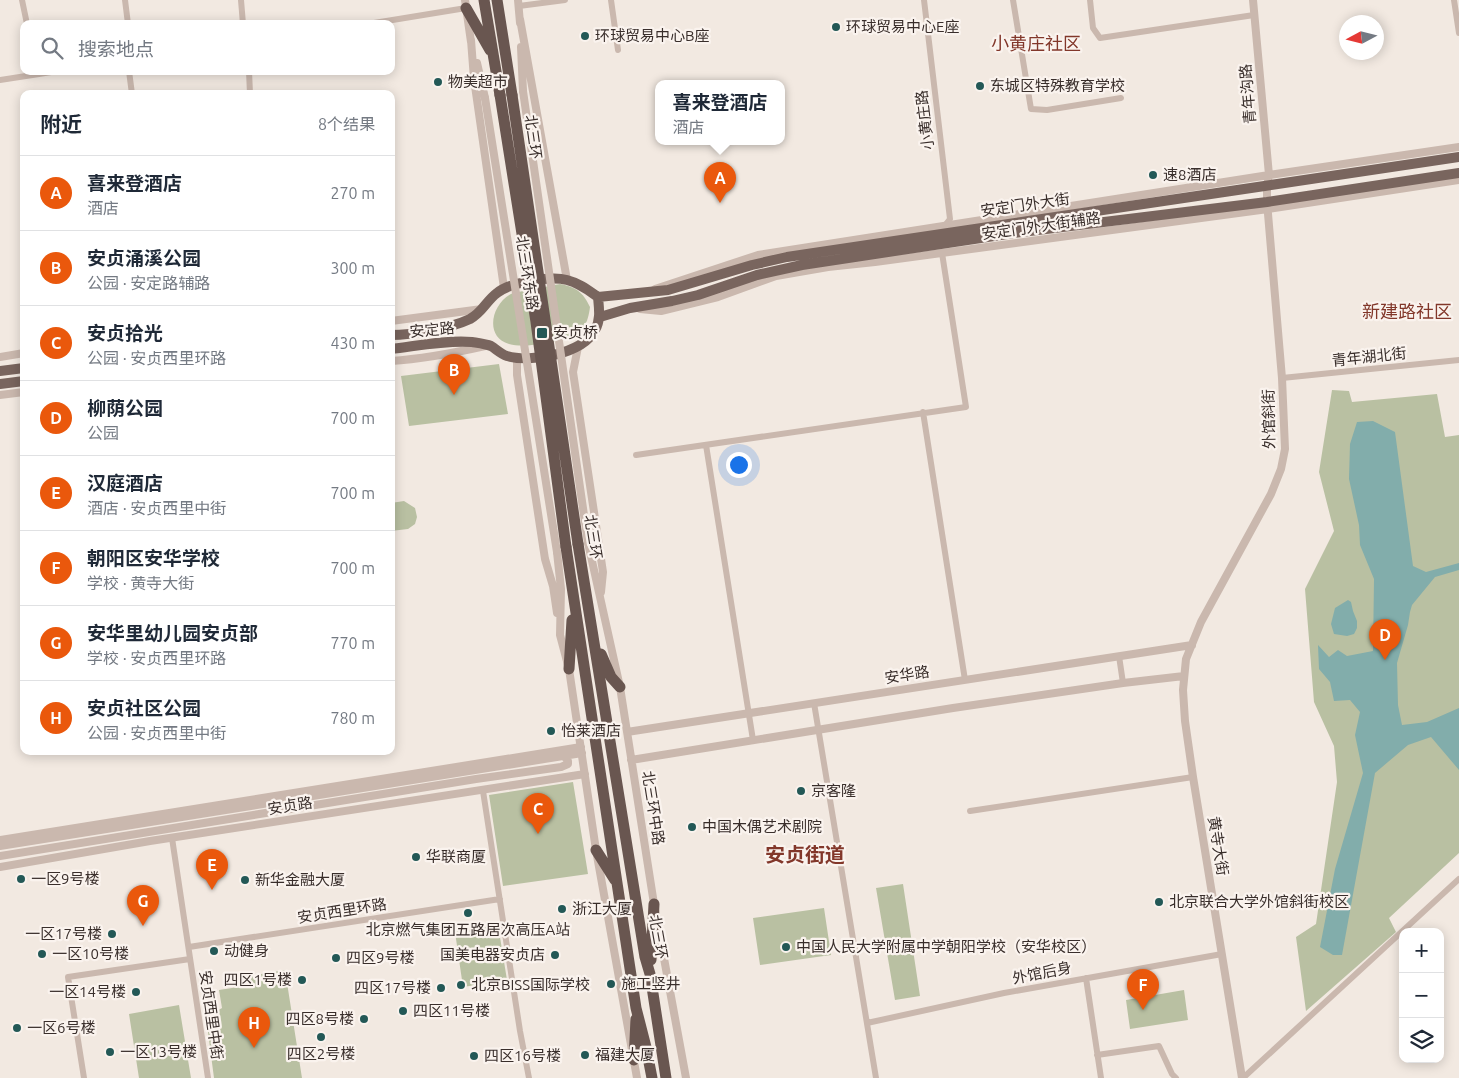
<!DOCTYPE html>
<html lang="zh">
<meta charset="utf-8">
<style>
:root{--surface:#fff;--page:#f2f2f3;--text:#1f2937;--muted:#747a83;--line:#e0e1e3;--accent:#ea580c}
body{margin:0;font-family:Ubuntu,"Noto Sans SC",sans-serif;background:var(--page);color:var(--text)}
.controls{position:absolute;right:15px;bottom:15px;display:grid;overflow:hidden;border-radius:10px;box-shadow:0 2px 12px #0003}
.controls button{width:45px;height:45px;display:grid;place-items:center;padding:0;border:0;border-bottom:1px solid var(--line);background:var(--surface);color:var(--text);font:25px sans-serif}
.compass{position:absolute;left:1339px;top:15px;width:45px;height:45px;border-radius:50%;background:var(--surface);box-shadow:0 2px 12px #0003;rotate:263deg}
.you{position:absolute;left:738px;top:464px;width:18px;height:18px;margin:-12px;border:4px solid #fff;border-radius:50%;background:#1a73e8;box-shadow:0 0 0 8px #1a73e833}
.badge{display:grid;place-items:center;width:32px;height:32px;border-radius:50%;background:var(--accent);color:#fff;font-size:16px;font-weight:700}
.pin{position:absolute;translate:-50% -41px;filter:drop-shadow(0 1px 2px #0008)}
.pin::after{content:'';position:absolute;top:26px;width:18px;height:15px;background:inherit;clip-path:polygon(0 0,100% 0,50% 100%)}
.popup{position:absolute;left:655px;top:80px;width:130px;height:65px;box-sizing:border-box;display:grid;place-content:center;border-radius:10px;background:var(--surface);filter:drop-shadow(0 1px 4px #0005);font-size:16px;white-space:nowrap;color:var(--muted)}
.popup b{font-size:19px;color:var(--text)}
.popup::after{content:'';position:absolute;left:50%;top:100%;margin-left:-10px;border:10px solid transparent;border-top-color:var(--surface)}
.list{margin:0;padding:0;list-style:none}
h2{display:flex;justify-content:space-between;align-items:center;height:65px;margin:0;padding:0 20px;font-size:21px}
h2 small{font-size:16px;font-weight:400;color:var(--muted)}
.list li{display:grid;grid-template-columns:32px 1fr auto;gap:15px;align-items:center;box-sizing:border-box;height:75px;padding:0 20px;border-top:1px solid var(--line)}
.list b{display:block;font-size:19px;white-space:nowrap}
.list p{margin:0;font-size:16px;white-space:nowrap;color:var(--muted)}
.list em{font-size:16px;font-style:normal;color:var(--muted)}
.icon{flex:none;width:28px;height:28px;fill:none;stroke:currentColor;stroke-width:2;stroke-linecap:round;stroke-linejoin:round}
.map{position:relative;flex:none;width:1459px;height:1078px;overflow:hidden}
.search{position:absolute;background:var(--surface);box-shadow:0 2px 12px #0003;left:20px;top:20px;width:375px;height:55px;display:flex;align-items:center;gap:12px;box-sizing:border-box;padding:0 18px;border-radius:10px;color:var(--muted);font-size:19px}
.panel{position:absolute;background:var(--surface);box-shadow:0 2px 12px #0003;left:20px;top:90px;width:375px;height:665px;border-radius:10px}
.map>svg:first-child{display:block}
</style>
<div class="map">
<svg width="1459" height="1078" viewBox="0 0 1459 1078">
<rect width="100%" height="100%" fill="#f2e9e1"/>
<!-- green -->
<path fill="#b9c0a2" d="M560 284C576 287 583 292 590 307 588 323 583 334 568 339 550 341 527 349 509 344 484 337 491 303 513 293Z
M499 364 508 414 409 426 401 376Z
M1332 390 1349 391 1352 402 1437 394 1445 437 1459 435V853L1389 918 1396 932 1306 1011 1296 937 1316 924 1337 782 1334 746 1314 702 1305 589 1334 531 1319 472Z
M404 501 415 508 417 517 415 524 408 529 391 531V503Z
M573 782 588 874 503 886 489 795Z
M903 884 920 996 895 1000 876 888Z
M824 908 831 955 760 965 753 918Z
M498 925 507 980 463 987 455 932Z
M285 970 302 1078H214L206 1017 222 1008 219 990 245 986 244 977Z
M1184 990 1188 1020 1130 1029 1126 1000Z
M179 1005 191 1078H139L129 1014Z"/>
<!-- water -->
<path fill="#82adab" d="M1373 421 1395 432 1413 566 1426 572 1459 563V570L1435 577 1412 605 1410 612 1408 625 1397 663 1398 705 1402 725 1427 722 1459 708V770L1431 737 1408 745 1375 773 1342 955H1333L1320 947 1335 869 1363 773 1355 735 1360 712 1350 700 1334 701 1330 682 1319 669 1318 645 1329 657 1338 650 1347 656 1373 651 1374 579 1360 545 1359 525 1349 479 1350 444 1357 422Z
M1348 600 1351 602 1353 611 1357 621V628L1354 634 1347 636 1334 634 1331 624 1335 608Z"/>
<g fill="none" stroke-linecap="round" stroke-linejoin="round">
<!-- minor -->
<path stroke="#cab8ae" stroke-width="6" d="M22 0 27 24
M125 0 128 24
M241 0 243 24
M611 0 618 50
M924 0 950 219 943 228
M1013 0 1031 109 1047 110 1121 98
M1090 0 1093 28 1100 38 1254 15
M1454 0 1459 33
M519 6 565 0
M368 24 466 8
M38 71 39 74 57 71
M129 71 132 94
M249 71 250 94
M0 80 39 74
M1282 378 1459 360
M923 412 965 680
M706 445 753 740
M636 455 966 407 942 253
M1119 656 1123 683
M814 703 876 1078
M483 791 520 1031 529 1078
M970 811 1193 777
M172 838 208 1078
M189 947 500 899
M1086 978 1101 1078
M867 1023 1004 993 1222 954
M1097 1055 1159 1046 1172 1074 1176 1078
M84 1078 68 977 190 959
M1243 1078 1459 879"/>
<!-- tertiary -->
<path stroke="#cab8ae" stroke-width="8" d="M465 0 471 42
M518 0 520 23
M520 19 567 280
M471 40 474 79 504 288
M521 47 523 91
M477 63 485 98
M655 289 758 255 1269 175 1459 147
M640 309 661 311 718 297 776 276 828 267 875 262 1268 209 1459 180
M391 321 482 309
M578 347 573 372 603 572 601 592
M0 357 24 353
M517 358V375L545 559 553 586 557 613
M391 361C423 359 454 353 485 346
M0 395 24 392
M588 543 620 687 654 904 686 1078
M557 552 561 589 560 635 569 669 596 850 637 1078
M627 732 1192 645
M631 760 953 708 1123 683 1184 676
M0 840 581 747
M0 846 582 753
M0 856 476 779 561 767 568 764V761L564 756
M0 867 150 841 585 774
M1242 1078 1193 777 1185 721 1183 690 1186 659 1201 622 1271 494 1281 469 1285 449 1282 378 1267 202V186L1269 175 1253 0"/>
<!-- primary -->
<path stroke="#79655e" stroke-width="10" d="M598 297 668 290 752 265 787 257 1459 157
M600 317 630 308 672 301 698 295 757 275 802 265 1014 233 1267 202 1459 173
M391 335C412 335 451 328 470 319 483 312 486 301 497 293 510 282 551 276 567 280 579 283 588 290 598 297
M391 349C417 346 445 340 472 342 478 343 486 344 491 346 496 349 501 354 507 356 531 363 582 354 595 330 601 320 599 308 598 297
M0 371 24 368
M0 384 24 381"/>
<!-- trunk -->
<path stroke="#695650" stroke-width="11" d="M484 0 500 95
M497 0 512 95
M466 8 490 50
M578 544 645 957 650 974 666 1078
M566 547 636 1008 646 1047 652 1078
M601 654 611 677 620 687
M569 669 572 620
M596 850 615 880
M651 960 654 904
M634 1060 636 1019"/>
<!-- tertiary-bridge -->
<path stroke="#cab8ae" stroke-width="8" d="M523 91 588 543
M485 98 557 552"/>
<!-- trunk-bridge -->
<path stroke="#695650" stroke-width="11" d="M500 95 536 322 566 547
M512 95 578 544"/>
</g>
<!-- markers -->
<g fill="#235856" stroke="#faf3ee" stroke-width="2">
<circle cx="836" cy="27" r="5"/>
<circle cx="585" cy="36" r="5"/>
<circle cx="438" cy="82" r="5"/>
<circle cx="980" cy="86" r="5"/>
<circle cx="1153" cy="175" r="5"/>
<rect x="536" y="327" width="12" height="12" rx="2.5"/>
<circle cx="551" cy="731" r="5"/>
<circle cx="801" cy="791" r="5"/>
<circle cx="692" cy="827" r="5"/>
<circle cx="416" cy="857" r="5"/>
<circle cx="21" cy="879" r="5"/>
<circle cx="245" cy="880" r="5"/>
<circle cx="1159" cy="902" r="5"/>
<circle cx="562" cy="909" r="5"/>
<circle cx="468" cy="913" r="5"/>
<circle cx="112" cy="934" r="5"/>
<circle cx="786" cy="947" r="5"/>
<circle cx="214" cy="951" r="5"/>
<circle cx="42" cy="954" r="5"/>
<circle cx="555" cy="955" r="5"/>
<circle cx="336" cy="958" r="5"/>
<circle cx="302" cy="980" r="5"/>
<circle cx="611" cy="984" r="5"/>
<circle cx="461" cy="985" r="5"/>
<circle cx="441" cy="988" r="5"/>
<circle cx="136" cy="992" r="5"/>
<circle cx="403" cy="1011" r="5"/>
<circle cx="364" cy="1019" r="5"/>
<circle cx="17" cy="1028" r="5"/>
<circle cx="321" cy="1037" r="5"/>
<circle cx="110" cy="1052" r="5"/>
<circle cx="585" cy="1055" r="5"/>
<circle cx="474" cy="1056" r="5"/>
</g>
<g text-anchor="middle" stroke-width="4.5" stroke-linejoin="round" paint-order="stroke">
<!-- poi labels -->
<g font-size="15" fill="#392e2b" stroke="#faf3ee" text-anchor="start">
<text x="846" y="32">环球贸易中心E座</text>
<text x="595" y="41">环球贸易中心B座</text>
<text x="448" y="87">物美超市</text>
<text x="990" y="91">东城区特殊教育学校</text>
<text x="1163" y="180">速8酒店</text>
<text x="553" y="338">安贞桥</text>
<text x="561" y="736">怡莱酒店</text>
<text x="811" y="796">京客隆</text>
<text x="702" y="832">中国木偶艺术剧院</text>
<text x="426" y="862">华联商厦</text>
<text x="31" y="884">一区9号楼</text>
<text x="255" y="885">新华金融大厦</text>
<text x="1169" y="907">北京联合大学外馆斜街校区</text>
<text x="572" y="914">浙江大厦</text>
<text x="468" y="935" text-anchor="middle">北京燃气集团五路居次高压A站</text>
<text x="102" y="939" text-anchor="end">一区17号楼</text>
<text x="796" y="952">中国人民大学附属中学朝阳学校（安华校区）</text>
<text x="224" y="956">动健身</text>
<text x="52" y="959">一区10号楼</text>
<text x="545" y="960" text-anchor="end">国美电器安贞店</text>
<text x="346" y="963">四区9号楼</text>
<text x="292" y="985" text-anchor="end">四区1号楼</text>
<text x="621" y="989">施工竖井</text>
<text x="471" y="990">北京BISS国际学校</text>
<text x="431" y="993" text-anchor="end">四区17号楼</text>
<text x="126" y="997" text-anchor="end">一区14号楼</text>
<text x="413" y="1016">四区11号楼</text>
<text x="354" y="1024" text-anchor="end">四区8号楼</text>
<text x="27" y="1033">一区6号楼</text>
<text x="120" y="1057">一区13号楼</text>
<text x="321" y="1059" text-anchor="middle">四区2号楼</text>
<text x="595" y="1060">福建大厦</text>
<text x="484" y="1061">四区16号楼</text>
</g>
<!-- street labels -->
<g font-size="15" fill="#392e2b" stroke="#faf3ee">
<text transform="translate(1248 94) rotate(-95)" y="5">青年沟路</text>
<text transform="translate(925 120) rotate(-97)" y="5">小黄庄路</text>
<text transform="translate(533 137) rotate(82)" y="5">北三环</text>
<text transform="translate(1025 205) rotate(-8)" y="5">安定门外大街</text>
<text transform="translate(1041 226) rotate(-8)" y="5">安定门外大街辅路</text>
<text transform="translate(527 273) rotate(81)" y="5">北三环东路</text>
<text transform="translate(432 330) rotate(-5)" y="5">安定路</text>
<text transform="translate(1369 357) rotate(-6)" y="5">青年湖北街</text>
<text transform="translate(1269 419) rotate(-91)" y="5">外馆斜街</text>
<text transform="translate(593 537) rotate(81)" y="5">北三环</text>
<text transform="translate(907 675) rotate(-9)" y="5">安华路</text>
<text transform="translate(290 806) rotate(-9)" y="5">安贞路</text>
<text transform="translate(653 808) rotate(81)" y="5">北三环中路</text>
<text transform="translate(1218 846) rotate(81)" y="5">黄寺大街</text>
<text transform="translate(342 911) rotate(-9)" y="5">安贞西里环路</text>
<text transform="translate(658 937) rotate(80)" y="5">北三环</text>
<text transform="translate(1042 973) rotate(-11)" y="5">外馆后身</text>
<text transform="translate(211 1015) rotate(82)" y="5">安贞西里中街</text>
</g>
<!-- quarter labels -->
<g font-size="18" fill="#82372a" stroke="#faf3ee">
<text x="1036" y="50">小黄庄社区</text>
<text x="1407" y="318">新建路社区</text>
</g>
<!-- district labels -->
<g font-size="20" font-weight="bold" fill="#82372a" stroke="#faf3ee">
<text x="805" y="862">安贞街道</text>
</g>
</g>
</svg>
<div class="controls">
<button>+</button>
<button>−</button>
<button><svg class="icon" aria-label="layers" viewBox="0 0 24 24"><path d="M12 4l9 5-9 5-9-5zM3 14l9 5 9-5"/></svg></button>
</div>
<svg class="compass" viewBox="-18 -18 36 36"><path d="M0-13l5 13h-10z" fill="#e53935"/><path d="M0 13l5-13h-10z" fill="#747a83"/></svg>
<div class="you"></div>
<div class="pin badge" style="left:720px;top:203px">A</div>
<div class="popup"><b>喜来登酒店</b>酒店</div>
<div class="pin badge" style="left:454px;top:395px">B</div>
<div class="pin badge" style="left:538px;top:834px">C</div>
<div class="pin badge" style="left:1385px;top:660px">D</div>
<div class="pin badge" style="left:212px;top:890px">E</div>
<div class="pin badge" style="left:1143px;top:1010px">F</div>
<div class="pin badge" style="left:143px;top:926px">G</div>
<div class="pin badge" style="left:254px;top:1048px">H</div>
<div class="search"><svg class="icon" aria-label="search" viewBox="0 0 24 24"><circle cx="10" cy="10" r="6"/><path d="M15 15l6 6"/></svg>搜索地点</div>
<section class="panel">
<h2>附近<small>8个结果</small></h2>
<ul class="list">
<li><span class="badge">A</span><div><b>喜来登酒店</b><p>酒店</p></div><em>270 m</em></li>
<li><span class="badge">B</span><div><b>安贞涌溪公园</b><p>公园 · 安定路辅路</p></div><em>300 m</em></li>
<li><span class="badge">C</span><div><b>安贞拾光</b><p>公园 · 安贞西里环路</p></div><em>430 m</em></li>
<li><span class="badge">D</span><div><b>柳荫公园</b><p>公园</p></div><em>700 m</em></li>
<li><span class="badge">E</span><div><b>汉庭酒店</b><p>酒店 · 安贞西里中街</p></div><em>700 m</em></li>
<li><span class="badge">F</span><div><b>朝阳区安华学校</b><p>学校 · 黄寺大街</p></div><em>700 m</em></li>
<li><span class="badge">G</span><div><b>安华里幼儿园安贞部</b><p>学校 · 安贞西里环路</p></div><em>770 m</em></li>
<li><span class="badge">H</span><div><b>安贞社区公园</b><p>公园 · 安贞西里中街</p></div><em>780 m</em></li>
</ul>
</section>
</div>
